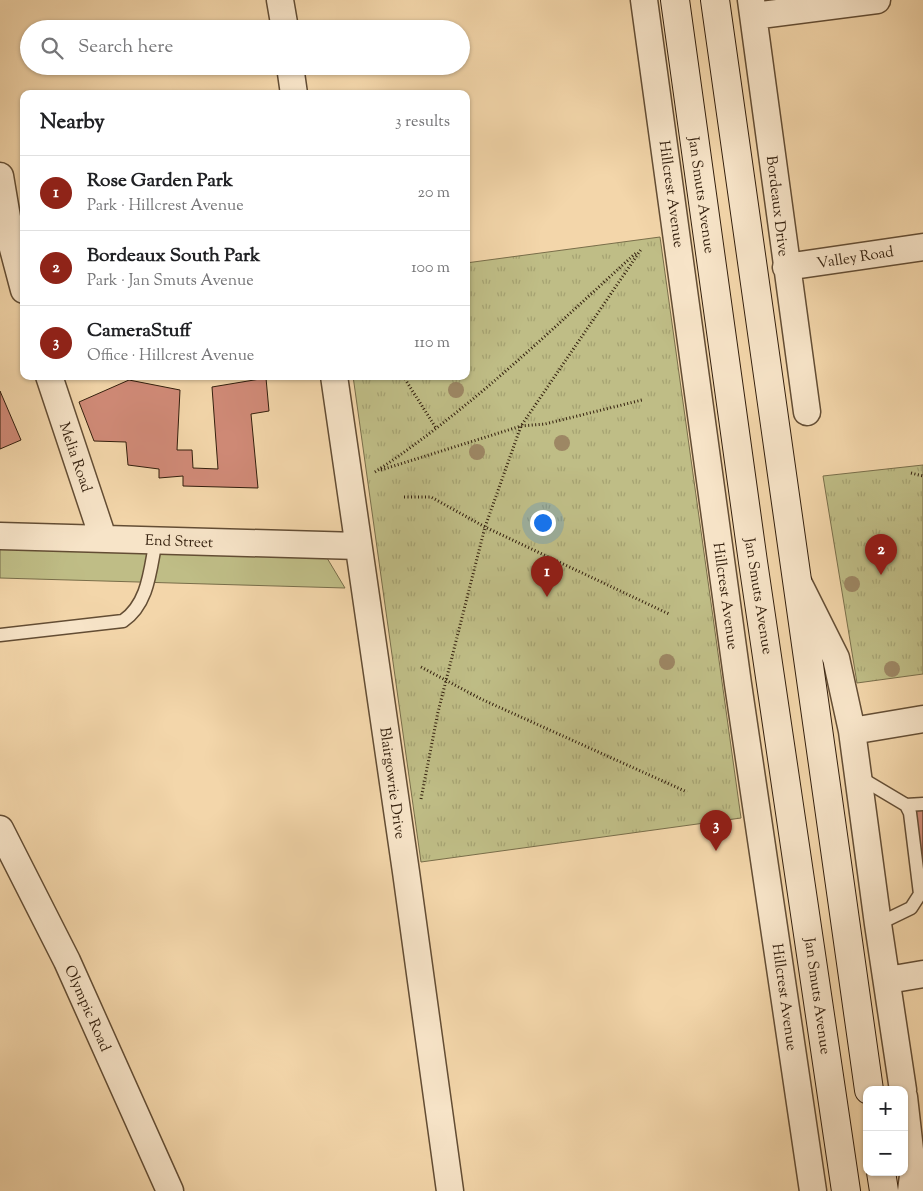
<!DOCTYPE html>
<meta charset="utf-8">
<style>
:root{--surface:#fff;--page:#f6f6f6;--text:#202124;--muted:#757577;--line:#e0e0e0;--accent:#8f2418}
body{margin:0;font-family:"Sorts Mill Goudy",serif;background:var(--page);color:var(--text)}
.controls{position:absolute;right:15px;bottom:15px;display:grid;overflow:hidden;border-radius:10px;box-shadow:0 1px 4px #0004}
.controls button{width:45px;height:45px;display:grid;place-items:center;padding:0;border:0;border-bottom:1px solid var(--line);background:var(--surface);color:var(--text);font:25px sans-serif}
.you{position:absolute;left:542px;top:522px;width:18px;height:18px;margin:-12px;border:4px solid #fff;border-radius:50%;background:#1a73e8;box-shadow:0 0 0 8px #1a73e833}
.badge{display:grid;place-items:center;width:32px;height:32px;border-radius:50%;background:var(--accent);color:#fff;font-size:16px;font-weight:700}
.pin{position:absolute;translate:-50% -41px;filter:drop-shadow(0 1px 2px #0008)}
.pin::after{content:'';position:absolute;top:26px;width:18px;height:15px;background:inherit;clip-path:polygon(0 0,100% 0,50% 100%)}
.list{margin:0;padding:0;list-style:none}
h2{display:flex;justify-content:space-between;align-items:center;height:65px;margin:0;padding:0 20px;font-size:21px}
h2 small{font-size:16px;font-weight:400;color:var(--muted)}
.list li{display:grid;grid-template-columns:32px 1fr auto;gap:15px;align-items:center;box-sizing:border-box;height:75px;padding:0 20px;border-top:1px solid var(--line)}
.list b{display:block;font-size:19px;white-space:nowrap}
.list p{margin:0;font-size:16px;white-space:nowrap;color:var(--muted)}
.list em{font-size:16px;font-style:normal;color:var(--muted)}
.icon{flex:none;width:28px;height:28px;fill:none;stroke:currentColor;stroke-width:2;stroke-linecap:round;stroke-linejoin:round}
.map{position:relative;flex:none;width:923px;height:1191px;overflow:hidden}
.search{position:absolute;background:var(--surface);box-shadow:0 1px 4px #0004;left:20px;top:20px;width:450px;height:55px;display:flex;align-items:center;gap:12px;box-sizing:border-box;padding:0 18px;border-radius:28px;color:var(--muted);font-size:19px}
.panel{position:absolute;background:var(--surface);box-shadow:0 1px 4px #0004;left:20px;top:90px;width:450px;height:290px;border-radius:10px}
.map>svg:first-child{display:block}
</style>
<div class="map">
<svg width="923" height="1191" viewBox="0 0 923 1191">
<defs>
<pattern id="park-tufts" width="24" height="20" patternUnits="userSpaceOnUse" patternTransform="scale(1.25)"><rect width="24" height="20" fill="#bfbd86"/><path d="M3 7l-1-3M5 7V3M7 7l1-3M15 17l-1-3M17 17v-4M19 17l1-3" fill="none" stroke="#a5a272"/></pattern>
</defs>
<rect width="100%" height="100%" fill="#f3d6aa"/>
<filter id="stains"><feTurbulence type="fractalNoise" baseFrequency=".004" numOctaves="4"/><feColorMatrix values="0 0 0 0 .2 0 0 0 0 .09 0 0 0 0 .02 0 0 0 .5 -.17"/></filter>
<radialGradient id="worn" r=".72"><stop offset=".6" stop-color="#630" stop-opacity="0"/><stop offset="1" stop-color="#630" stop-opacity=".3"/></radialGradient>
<!-- green -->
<path fill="#bfbd86" stroke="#796e4a" d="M0 549 327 558 345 588 0 578Z"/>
<!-- park -->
<path fill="url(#park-tufts)" stroke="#796e4a" d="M660 237 741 818 421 862 353 376H466V263Z
M923 465V674L857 683 823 476Z"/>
<!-- building -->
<path fill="#d08a77" stroke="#331f0d" d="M266 378 269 411 251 414 258 488 183 486V476L159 478V469L128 465 126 442 94 441 79 402 129 380 180 390 177 450H192L193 468 218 469 212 387Z
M0 391 21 440 0 449Z
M923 810V865L915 811Z"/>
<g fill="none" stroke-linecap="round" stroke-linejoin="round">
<defs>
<path id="lane" d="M0 635 123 621C149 603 150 569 156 540
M859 777 906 805 910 813 920 894 911 908 878 924
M906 805 923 804"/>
<path id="street" d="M280 0 285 29
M644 0 738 684 813 1191
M751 0 807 412
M754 16 877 0
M290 66 294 94
M0 176 11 241 24 290
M786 267 923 247
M49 376 103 538
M334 376 406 872 450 1191
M0 536 358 546
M799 584 836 658 852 731 878 924 903 1090
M852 731 923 719
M0 829 67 961 170 1191
M888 980 923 974
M904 1097 913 1176 911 1191"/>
<path id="secondary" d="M675 0 753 562 846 1191
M715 0 869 1090
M881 1172 884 1191"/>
</defs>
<!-- lane casing -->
<use href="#lane" stroke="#634d34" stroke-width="15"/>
<!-- street casing -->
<use href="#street" stroke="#634d34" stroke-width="29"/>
<!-- secondary casing -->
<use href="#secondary" stroke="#331f0d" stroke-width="30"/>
<!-- path -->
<path stroke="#331f0d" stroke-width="3" stroke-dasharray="1 2.5" stroke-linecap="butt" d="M403 376 436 428
M381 470 521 426 545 424 642 400
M375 472C471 409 553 328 637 252
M911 473 923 476
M404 497H431L485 527 669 614
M421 667 481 699 687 792
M421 799 438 712 485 527 521 426 642 248"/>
<!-- lane -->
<use href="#lane" stroke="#f7e4c8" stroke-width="12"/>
<!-- street -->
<use href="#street" stroke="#f7e4c8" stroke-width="26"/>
<!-- secondary -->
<use href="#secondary" stroke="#f7e4c8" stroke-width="28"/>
</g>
<!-- trees -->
<g fill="#9d8764">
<circle cx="456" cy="390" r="8"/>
<circle cx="562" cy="443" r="8"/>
<circle cx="477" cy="452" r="8"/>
<circle cx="852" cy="584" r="8"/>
<circle cx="667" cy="662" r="8"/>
<circle cx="892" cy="669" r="8"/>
</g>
<g text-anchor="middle" stroke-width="4" stroke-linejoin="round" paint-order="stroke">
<!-- street labels -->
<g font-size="15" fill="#331f0d" stroke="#f7e4c8">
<text transform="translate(672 194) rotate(82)" y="5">Hillcrest Avenue</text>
<text transform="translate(702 195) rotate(82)" y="5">Jan Smuts Avenue</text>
<text transform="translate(778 206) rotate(83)" y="5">Bordeaux Drive</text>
<text transform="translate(855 257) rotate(-9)" y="5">Valley Road</text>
<text transform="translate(76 457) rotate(71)" y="5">Melia Road</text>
<text transform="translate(179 541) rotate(2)" y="5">End Street</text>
<text transform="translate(726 596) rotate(82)" y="5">Hillcrest Avenue</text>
<text transform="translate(759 596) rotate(81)" y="5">Jan Smuts Avenue</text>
<text transform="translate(393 783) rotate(82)" y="5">Blairgowrie Drive</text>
<text transform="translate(818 996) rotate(82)" y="5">Jan Smuts Avenue</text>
<text transform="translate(785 997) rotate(82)" y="5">Hillcrest Avenue</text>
<text transform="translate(88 1008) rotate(66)" y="5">Olympic Road</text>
</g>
</g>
<rect width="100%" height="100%" filter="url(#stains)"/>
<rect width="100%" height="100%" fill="url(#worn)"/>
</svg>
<div class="controls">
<button>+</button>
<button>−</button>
</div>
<div class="you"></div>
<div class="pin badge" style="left:547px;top:597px">1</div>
<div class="pin badge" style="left:881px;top:575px">2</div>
<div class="pin badge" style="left:716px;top:851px">3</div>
<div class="search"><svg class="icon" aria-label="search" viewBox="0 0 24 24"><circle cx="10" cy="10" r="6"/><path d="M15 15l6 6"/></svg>Search here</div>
<section class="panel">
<h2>Nearby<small>3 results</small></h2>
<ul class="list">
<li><span class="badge">1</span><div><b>Rose Garden Park</b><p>Park · Hillcrest Avenue</p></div><em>20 m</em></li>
<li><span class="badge">2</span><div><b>Bordeaux South Park</b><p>Park · Jan Smuts Avenue</p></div><em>100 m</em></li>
<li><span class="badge">3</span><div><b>CameraStuff</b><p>Office · Hillcrest Avenue</p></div><em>110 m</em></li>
</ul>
</section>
</div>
